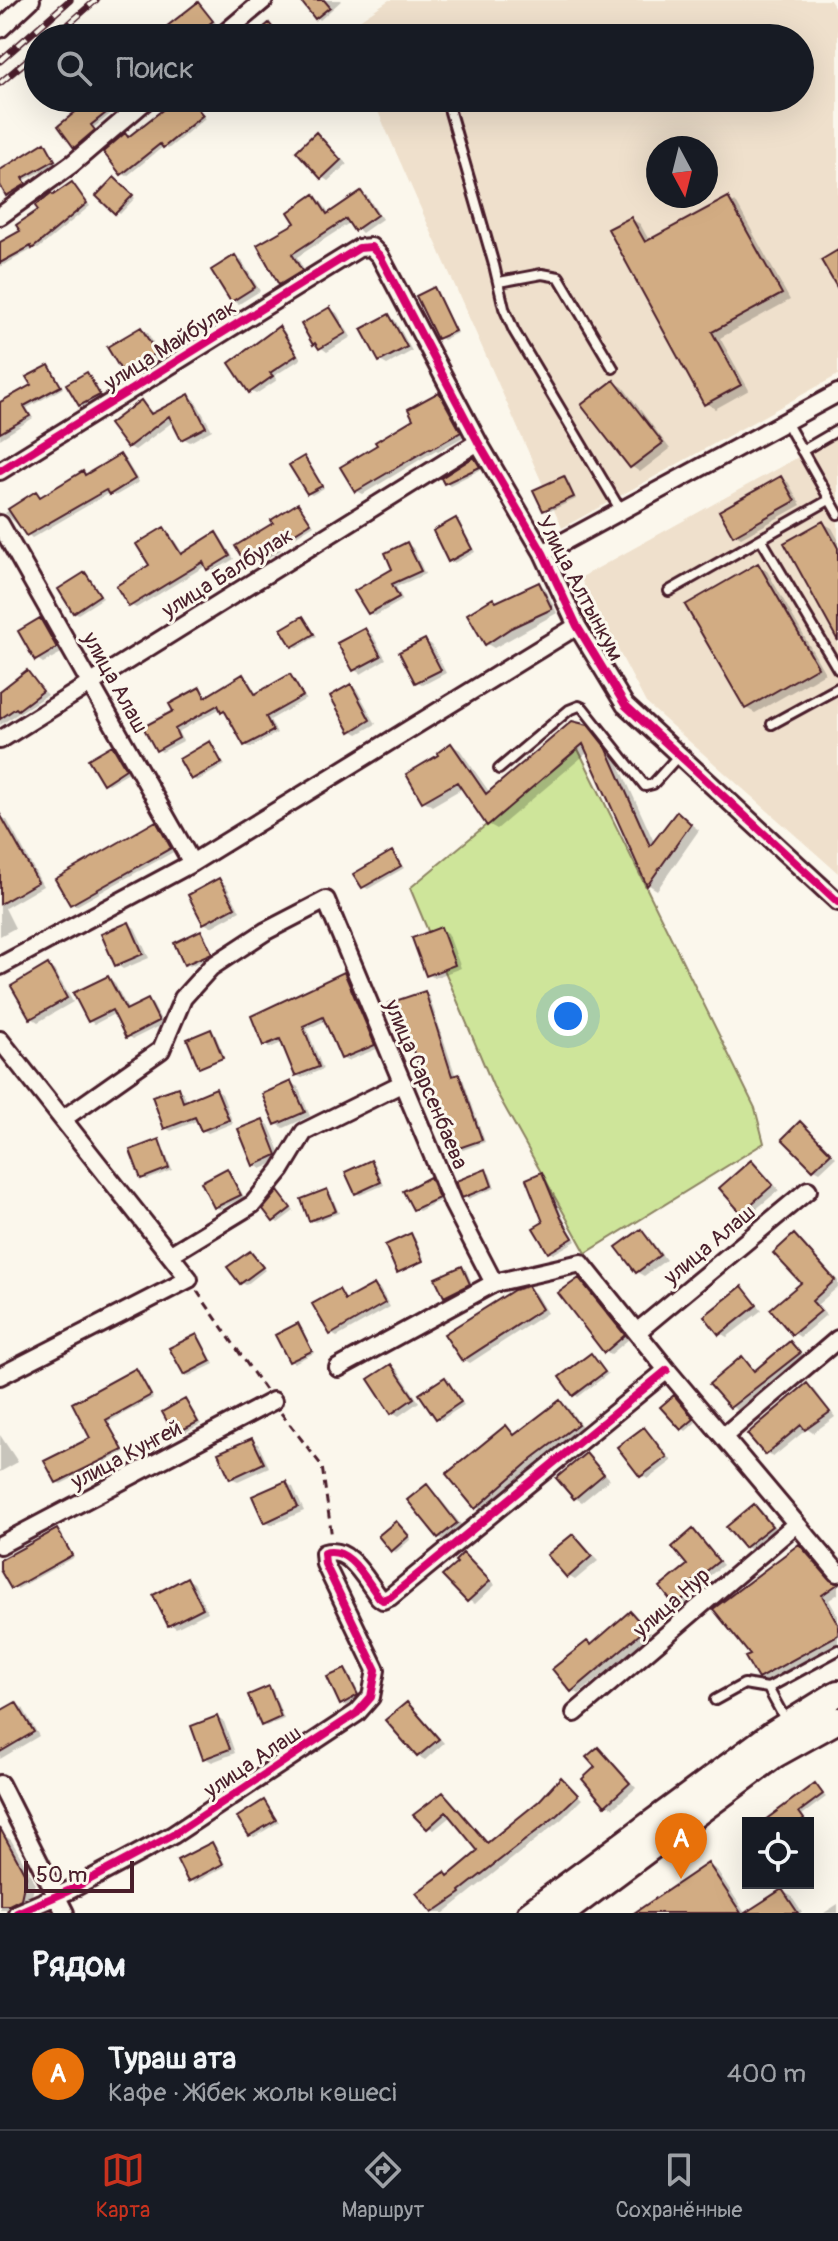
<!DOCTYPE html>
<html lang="ru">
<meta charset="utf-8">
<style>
:root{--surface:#171b24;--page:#20242c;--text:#f1f3f6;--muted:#9ea1a6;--line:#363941;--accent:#c8321e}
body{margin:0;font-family:Pangolin,sans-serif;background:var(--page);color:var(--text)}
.controls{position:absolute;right:24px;bottom:24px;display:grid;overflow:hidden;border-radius:0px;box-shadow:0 8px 32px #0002}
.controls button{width:72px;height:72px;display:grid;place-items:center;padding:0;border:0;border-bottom:2px solid var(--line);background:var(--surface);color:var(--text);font:40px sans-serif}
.compass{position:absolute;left:646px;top:136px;width:72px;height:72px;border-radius:50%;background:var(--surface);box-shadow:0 8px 32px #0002;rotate:173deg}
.scale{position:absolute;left:24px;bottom:20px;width:110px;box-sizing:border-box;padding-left:8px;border:4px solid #4a1f2b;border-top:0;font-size:22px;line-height:28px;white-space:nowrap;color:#4a1f2b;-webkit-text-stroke:6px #fbf7ec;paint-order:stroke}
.you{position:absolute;left:568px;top:1016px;width:28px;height:28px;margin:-20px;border:6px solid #fff;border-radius:50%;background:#1a73e8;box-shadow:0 0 0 12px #1a73e833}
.badge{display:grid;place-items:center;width:52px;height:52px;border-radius:50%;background:var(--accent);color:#fff;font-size:26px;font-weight:700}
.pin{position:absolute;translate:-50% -66px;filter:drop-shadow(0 2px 4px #0008)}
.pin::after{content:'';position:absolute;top:42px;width:28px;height:24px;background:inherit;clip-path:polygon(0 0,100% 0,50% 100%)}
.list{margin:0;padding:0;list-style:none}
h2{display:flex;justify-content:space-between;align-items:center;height:104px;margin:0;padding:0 32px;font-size:34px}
h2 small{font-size:26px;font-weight:400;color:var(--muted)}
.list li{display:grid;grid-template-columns:52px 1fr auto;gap:24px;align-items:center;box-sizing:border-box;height:112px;padding:0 32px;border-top:2px solid var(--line)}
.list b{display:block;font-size:30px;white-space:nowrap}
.list p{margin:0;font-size:26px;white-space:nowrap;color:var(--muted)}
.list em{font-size:26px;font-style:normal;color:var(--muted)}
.icon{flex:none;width:44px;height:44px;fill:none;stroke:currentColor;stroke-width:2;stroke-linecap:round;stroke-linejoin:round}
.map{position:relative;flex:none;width:838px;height:1913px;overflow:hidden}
.search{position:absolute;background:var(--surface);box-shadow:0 8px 32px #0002;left:24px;right:24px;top:24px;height:88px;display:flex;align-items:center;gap:20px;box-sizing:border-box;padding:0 28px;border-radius:44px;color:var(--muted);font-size:30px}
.sheet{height:216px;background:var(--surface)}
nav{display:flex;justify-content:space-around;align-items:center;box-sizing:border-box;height:112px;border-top:2px solid var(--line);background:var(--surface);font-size:22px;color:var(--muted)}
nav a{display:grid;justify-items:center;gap:4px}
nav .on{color:var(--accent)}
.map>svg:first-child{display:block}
</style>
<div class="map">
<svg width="838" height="1913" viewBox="0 0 838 1913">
<rect width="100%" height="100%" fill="#fbf7ec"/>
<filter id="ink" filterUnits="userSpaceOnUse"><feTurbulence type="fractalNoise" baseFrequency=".0125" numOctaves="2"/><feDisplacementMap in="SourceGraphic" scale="16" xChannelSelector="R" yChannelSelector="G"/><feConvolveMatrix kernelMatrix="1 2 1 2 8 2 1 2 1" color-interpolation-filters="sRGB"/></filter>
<g filter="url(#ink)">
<!-- built -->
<path fill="#efe0cc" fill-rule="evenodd" d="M389 0H830L838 13V375L562 528 372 98H800V38H346L343 31ZM658 148H706V196H658Z
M838 435V873L646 703 580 578Z"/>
<!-- green -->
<path fill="#cee59a" stroke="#8c8262" stroke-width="2" d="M578 749 755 1108 764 1143 586 1253 493 1086 410 888Z"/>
<!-- shadow -->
<path fill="#0003" d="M302 0H342L320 20Z
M198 4 216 23 198 38H156Z
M95 98H125L116 105 118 108 93 128 98 133 79 148 75 146Z
M177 98H189L205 118 168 149 164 146 127 176 123 174 130 138 173 104Z
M221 98H243L231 108Z
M317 135 347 164 328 181 322 177Z
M45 144 58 163 25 180 29 186 11 197 8 195 0 181V171Z
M118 182 135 198 120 214 117 212Z
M72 184 90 206 38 249 35 248 0 267V243L23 232 54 197Z
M361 193 367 196 382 219 362 233 351 222 297 257 306 274 287 287 281 283 298 224 314 197 320 200 330 214Z
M728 199 737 204 790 300 720 338 749 390 715 409 706 403 631 219 640 224 650 242Z
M235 257 242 261 260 291 239 304 232 300Z
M433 290 437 292 457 333 443 340 439 337Z
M330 309 337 313 351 337 327 352 315 343Z
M389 317 395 320 412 351 387 365 380 361Z
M279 328 284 331 301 359 274 376 277 380 256 394 250 391Z
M141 329 148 333 161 357 130 374 124 371Z
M49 367 63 388 27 408 33 418 0 439V404L33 386Z
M87 375 102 397 84 407 80 405Z
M614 382 623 387 670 449 640 472 631 466Z
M439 394 445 397 465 436 438 451 436 450 363 494 357 491Z
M189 396 195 400 212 430 190 442 183 438 174 421 135 450 128 446 142 403 154 414Z
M120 456 125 459 139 482 115 496 109 493 32 538 5 513 36 493 42 498 83 473 88 476Z
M304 459 324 488 312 495 308 493Z
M474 460 482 469 450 485 446 483Z
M564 478 568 481 576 499 548 512 544 509Z
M781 479 788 482 801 505 741 538 734 534Z
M298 505 314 525 279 547 281 550 252 567 248 565 276 524Z
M456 521 460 523 475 552 454 563 450 561 436 531Z
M823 523 832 528 838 539V637Z
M164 529 169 532 183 554 216 535 221 538 234 559 214 571 207 565 136 608 130 605 152 565Z
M407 544 413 548 425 574 396 587 403 600 375 616 369 613Z
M758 565 767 571 825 673 755 713 746 708Z
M86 575 103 598 78 614 74 611Z
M539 584 545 588 557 613 494 648 487 644 469 615 494 600 498 603Z
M303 618 317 636 298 648 294 646Z
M40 620 47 624 63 652 43 663 37 659Z
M365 630 372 634 386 659 361 674 355 670Z
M425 641 432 645 446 673 423 685 417 681Z
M27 673 47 695 0 725V693Z
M290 676 294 679 306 699 270 720 277 733 250 748 245 745 228 713 221 708 178 732 183 741 162 752 158 749 175 711 200 689 208 698 243 677 248 679 257 695Z
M351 687 357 690 376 724 358 734 351 730Z
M587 727 597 733 615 756 655 844 677 814 699 830 657 890 649 885 588 752 497 829 488 824 463 788 432 806 423 800 441 755 451 745 460 750 490 793Z
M210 744 225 765 197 781 193 779Z
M112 747 129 772 108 784 104 782Z
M0 816 7 820 43 886 5 908 15 928 0 936Z
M156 824 161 827 175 851 76 906 71 903Z
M392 853 404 868 368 889 364 887 356 874Z
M219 881 226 885 240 911 211 927 204 923Z
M129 924 135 928 149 958 123 969 117 965Z
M441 929 448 933 461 968 434 978 428 974Z
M201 932 205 935 214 955 190 966 186 964Z
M48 967 54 970 73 1002 38 1022 32 1018Z
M344 974 349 977 379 1048 347 1061 342 1058 327 1020 307 1029 323 1069 302 1078 296 1075 284 1042 270 1048 264 1044Z
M108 978 114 982 129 1011 148 1001 153 1005 163 1024 133 1039 128 1036 116 1013 95 1024 89 1021Z
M425 994 429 996 456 1077 463 1079 485 1142 463 1150 458 1148 443 1106 435 1105 409 1034 401 1032Z
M211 1031 215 1034 224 1055 201 1065Z
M291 1083 298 1087 310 1116 284 1128 277 1124Z
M177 1089 183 1092 187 1102 216 1090 222 1094 233 1123 208 1133 203 1130 199 1120 171 1131 166 1128Z
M263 1121 269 1125 283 1159 261 1169 255 1165Z
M800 1124 836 1157 820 1172 814 1169Z
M158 1142 162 1144 172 1170 147 1180 143 1178Z
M371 1162 375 1164 384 1185 360 1195 356 1193Z
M751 1162 758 1166 779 1190 749 1215 742 1212Z
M227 1171 231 1173 244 1197 220 1209 216 1207Z
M486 1171 490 1174 495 1188 468 1199 464 1196Z
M542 1175 546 1177 565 1222 576 1241 553 1254 549 1251Z
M430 1179 434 1182 441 1200 419 1211 415 1209Z
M327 1191 331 1194 339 1213 315 1222 311 1220Z
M278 1194 294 1211 278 1223 274 1220Z
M641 1231 647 1235 666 1260 644 1276 637 1272Z
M411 1236 415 1238 424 1258 398 1270Z
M794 1237 801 1241 838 1281V1287L817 1305 826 1315 800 1337 794 1333 804 1283Z
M250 1253 265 1270 246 1285 242 1283Z
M462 1268 466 1270 473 1286 449 1298 446 1296Z
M579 1280 584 1283 629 1339 610 1355 605 1351Z
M374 1286 380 1289 390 1307 337 1337 332 1334 339 1291 348 1301Z
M528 1289 535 1293 547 1313 470 1363 463 1359Z
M742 1289 748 1293 762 1310 727 1337 720 1333Z
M298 1326 302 1328 314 1353 294 1363 290 1360Z
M197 1336 201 1339 214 1364 189 1376 185 1374Z
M790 1343 805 1357 737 1410 731 1406 742 1359 756 1372Z
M591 1355 608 1374 578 1397 574 1394Z
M391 1366 398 1370 419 1402 399 1416 392 1412Z
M136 1370 140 1373 153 1398 108 1422 125 1452 61 1484 57 1482 92 1439Z
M445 1380 464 1405 441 1420 437 1418Z
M808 1385 814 1389 835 1417 813 1433 807 1429 773 1457 766 1454Z
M678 1400 696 1422 686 1431 682 1428Z
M185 1401 189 1404 201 1424 180 1435 176 1433Z
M560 1402 567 1406 583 1428 540 1461 483 1511 477 1507 506 1428 516 1436Z
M644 1429 650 1433 672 1461 648 1479 642 1476Z
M0 1435 18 1462 0 1472Z
M252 1440 258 1444 269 1467 238 1481 231 1478Z
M586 1455 610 1479 582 1502 575 1498Z
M286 1483 293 1487 304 1511 272 1525 266 1521Z
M427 1487 433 1490 463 1527 446 1541 439 1537Z
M754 1506 761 1510 777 1530 752 1551 746 1547 729 1527Z
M396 1523 411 1539 396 1552 392 1550Z
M57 1531 61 1533 74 1557 17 1589 13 1587 0 1562Z
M694 1532 723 1565 697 1586 702 1592 682 1607 676 1604 690 1566Z
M573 1536 598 1561 575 1580 568 1576Z
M799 1546 808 1551 838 1586V1594L829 1600 838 1616V1644L767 1683 759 1678 753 1655Z
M464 1556 495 1585 475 1604 468 1600 460 1563Z
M187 1579 194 1583 208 1612 176 1628 170 1624Z
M631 1613 652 1634 579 1694 572 1690 592 1646Z
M345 1671 349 1673 361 1698 346 1706 342 1703Z
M269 1688 273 1691 284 1719 266 1726 263 1724Z
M16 1704 23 1708 39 1736 0 1759V1713Z
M407 1704 413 1708 444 1743 425 1760 418 1756Z
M217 1718 224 1722 235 1753 212 1762 205 1758Z
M599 1749 605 1753 636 1788 613 1808 606 1804 598 1767Z
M561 1780 582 1799 562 1819 444 1913H434L419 1893 445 1874 450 1877 481 1851 451 1816 434 1830 428 1827 443 1794 449 1797 489 1844Z
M815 1786 826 1797 802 1815 807 1821 772 1823Z
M264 1802 279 1822 254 1837 250 1835Z
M2 1834 11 1840 35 1882 30 1904 19 1909H0V1836Z
M212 1844 216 1847 226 1866 194 1883 190 1880Z
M708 1865 717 1870 745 1913H635Z
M782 1891 791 1896 802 1913H748Z
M838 1904V1913H824Z"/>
<!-- building -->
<path fill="#d2ac83" stroke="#4a1f2b" stroke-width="2" d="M300 0H324L330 7 315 19Z
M198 2 213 21 192 38H152Z
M269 23 281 38H251Z
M80 98H110L116 105 91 125 95 130 74 148 58 126 85 104Z
M166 98H189L203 115 163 148 160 144 121 175 103 152 125 133 128 137 170 104Z
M316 132 341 160 321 179 296 151Z
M45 142 55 160 23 178 26 184 6 196 0 185V170Z
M114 177 133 195 115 214 96 196Z
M72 182 87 203 32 249 31 246 0 263V242L20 231 16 225 38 210 35 206 51 193 53 195Z
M361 191 377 215 354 231 346 219 292 254 302 271 279 285 257 245 295 223 288 212 314 194 327 214Z
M728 197 782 294 712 332 741 385 704 405 608 229 631 217 645 242Z
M838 250V289L821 260Z
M235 255 255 287 231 302 211 270Z
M434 287 455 331 437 339 416 296Z
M330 307 346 333 319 349 315 343 313 345 301 324Z
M389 314 407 347 379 362 361 329Z
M279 326 297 355 270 373 273 376 249 393 229 363Z
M141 327 156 353 122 372 107 347Z
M49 365 61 386 24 406 30 416 0 433V402L31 385 26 377Z
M87 372 100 395 79 406 66 384Z
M614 380 663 443 630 468 581 405Z
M439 392 461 432 431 449 430 448 355 492 340 467 377 445 375 442 413 419 408 409Z
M189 394 206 427 181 440 169 416 127 448 109 424 141 400 151 414Z
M120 454 135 479 109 495 106 490 26 536 8 509 36 491 40 497 83 471 85 475Z
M304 456 322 486 307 494 289 465Z
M474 457 480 467 444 484 441 478Z
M564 476 574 497 543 511 533 490Z
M781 476 795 501 733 536 719 511Z
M298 503 311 523 276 545 278 548 247 566 235 546 273 523 271 520Z
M456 518 472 549 448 562 433 531Z
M823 521 838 548V641L784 543Z
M164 527 181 554 216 532 230 556 207 570 203 562 129 607 116 586 149 565 136 544Z
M407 542 421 571 392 584 399 597 368 614 354 591 392 569 385 553Z
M758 563 818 667 745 709 685 605Z
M85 572 100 595 73 613 58 589Z
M539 582 552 609 511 628 485 645 467 614 493 598 496 602Z
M303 616 314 634 292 647 281 629Z
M40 618 57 648 35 661 18 631Z
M365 628 381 656 353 671 337 643Z
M425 639 441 670 415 683 399 652Z
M27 670 43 691 18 710 16 708 0 719V691Z
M243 674 255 694 290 674 303 696 266 717 273 731 244 746 224 710 221 712 218 705 175 729 179 738 156 751 143 727 173 711 169 704 200 687 205 697Z
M351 684 370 720 350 732 330 696Z
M572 721 588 725 607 749 650 846 677 811 691 824 647 886 583 744 487 826 457 782 422 802 406 774 438 755 437 753 451 743 486 794Z
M210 741 222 763 191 780 179 759Z
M112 745 126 769 103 784 88 759Z
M0 814 38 882 0 904Z
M156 821 171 848 70 905 55 879Z
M392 851 401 866 362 888 353 874Z
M219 878 235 907 203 924 188 895Z
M129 922 143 954 115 966 101 934Z
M441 927 455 965 426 976 412 938Z
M201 930 212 953 184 965 174 943Z
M48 964 67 998 30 1019 11 986Z
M344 972 375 1045 341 1059 323 1017 303 1026 319 1067 295 1076 280 1039 263 1046 251 1016Z
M108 976 126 1010 148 999 159 1021 126 1038 112 1010 88 1022 73 993Z
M425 991 452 1076 459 1074 482 1140 456 1149 440 1104 433 1106 406 1031 400 1033 389 1003Z
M211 1029 223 1058 199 1068 187 1039Z
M291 1081 305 1112 275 1125 262 1094Z
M178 1087 183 1102 216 1088 229 1120 201 1131 195 1117 164 1129 152 1096Z
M263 1119 277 1155 253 1166 238 1129Z
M800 1121 831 1153 813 1170 782 1139Z
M159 1139 169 1168 141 1179 130 1150Z
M371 1160 381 1182 355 1194 345 1172Z
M751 1160 773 1185 741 1213 719 1188Z
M227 1168 241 1195 214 1208 201 1182Z
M486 1169 492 1186 462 1198 456 1181Z
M542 1172 561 1218 573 1238 548 1253 533 1228 543 1222 526 1179Z
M430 1177 439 1198 413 1210 403 1191Z
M327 1189 336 1211 309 1221 301 1199Z
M278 1191 291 1208 273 1222 263 1209Z
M641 1229 660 1255 636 1273 616 1247Z
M411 1233 423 1261 397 1273 385 1245Z
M794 1234 835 1280 812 1301 821 1311 792 1335 770 1309 801 1283 773 1253Z
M250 1251 263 1267 240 1284 227 1267Z
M462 1266 470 1284 444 1297 435 1278Z
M579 1278 625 1335 604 1353 558 1293Z
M374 1284 385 1303 330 1335 312 1304 339 1289 345 1300Z
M528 1286 542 1309 462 1361 444 1334 514 1290Z
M742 1286 757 1305 719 1335 704 1316Z
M298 1323 312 1351 289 1362 275 1335Z
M197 1334 211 1361 184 1375 169 1348Z
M790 1341 800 1353 730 1408 709 1384 742 1356 754 1371Z
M591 1353 605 1372 573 1396 559 1377Z
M391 1364 414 1398 391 1414 368 1379Z
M136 1368 151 1395 106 1420 123 1450 56 1483 44 1461 90 1438 72 1403Z
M445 1377 461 1402 436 1419 419 1394Z
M807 1383 830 1412 805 1430 801 1425 765 1455 747 1434Z
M674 1395 694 1419 681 1430 660 1407Z
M185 1399 198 1422 174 1434 162 1412Z
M560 1400 578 1424 533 1458 475 1509 446 1474 506 1425 514 1435Z
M644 1427 667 1457 640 1477 617 1447Z
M252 1438 264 1463 230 1479 218 1453Z
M586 1453 604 1474 574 1499 556 1478Z
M286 1481 298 1507 264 1523 252 1496Z
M427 1484 457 1523 438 1538 407 1500Z
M754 1504 772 1526 744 1548 726 1527Z
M396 1521 409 1536 391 1552 378 1536Z
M57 1529 72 1555 11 1589 0 1570V1560Z
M693 1529 719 1561 693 1582 697 1588 675 1606 660 1587 687 1565 672 1547Z
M573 1534 592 1556 567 1578 547 1555Z
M799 1544 830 1580 838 1584 822 1595 838 1624V1635L758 1679 745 1657 750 1655 713 1609Z
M463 1553 490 1581 467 1602 442 1576 457 1563 455 1561Z
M187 1577 203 1608 168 1626 153 1595Z
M630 1611 646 1629 571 1692 552 1669 587 1641 591 1645Z
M345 1669 358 1695 340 1705 327 1677Z
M269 1686 281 1717 261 1726 248 1695Z
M16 1702 34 1732 0 1752V1711Z
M407 1702 439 1739 417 1757 385 1720Z
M217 1716 230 1749 203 1759 191 1726Z
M598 1747 630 1783 605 1806 582 1779 595 1767 586 1757Z
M561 1777 578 1795 556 1816 460 1891 461 1893 432 1913 416 1893 445 1872 448 1876 478 1851 446 1812 427 1829 413 1815 443 1792 487 1843 539 1801Z
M815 1783 823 1794 799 1812 804 1819 798 1823H761Z
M264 1800 276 1820 249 1836 237 1817Z
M0 1828 26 1876 21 1899 9 1905H0Z
M212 1842 223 1864 188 1882 177 1860Z
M708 1863 741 1913H634Z
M782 1889 798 1913H745Z"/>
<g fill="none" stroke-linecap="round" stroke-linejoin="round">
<defs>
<path id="service" d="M446 98 494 265 504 308 514 331 621 511
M499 282 542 274 559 277 613 368
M786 422 838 514
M802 451 838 430
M761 539 838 669
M669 591 829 500
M772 724 838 688
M499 769 569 710 579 706 583 708 645 786 653 784 679 755
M715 1700 744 1684 768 1688
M787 1723 768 1688 838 1650"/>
<path id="minor" d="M0 29 31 0
M219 38 264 0
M0 216 72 164 149 98
M0 471 359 248 371 247 380 256 478 442 543 553 577 626 625 705 838 902
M0 524 192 863
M543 553 838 393
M0 740 478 442
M0 966 192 863 577 626
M0 1040 189 1279 0 1376
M63 1119 161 1050 183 998 211 967 266 931 326 900 453 1204 494 1283
M171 1254 253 1204 281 1170 304 1132 403 1083
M638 1331 808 1190
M338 1368 494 1283 581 1263 667 1370 838 1573
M724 1436 838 1339
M0 1545 273 1401
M575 1713 796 1524
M0 1784 65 1913
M17 1913 68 1891 173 1835 357 1713 371 1697 376 1670 325 1564 324 1553C350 1546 365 1579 379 1597L383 1600 390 1597 667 1370"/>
<path id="primary" d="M530 1913 772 1734 838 1693
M563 1913 775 1755 838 1720"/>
</defs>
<!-- service casing -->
<use href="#service" stroke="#4a1f2b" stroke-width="14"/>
<!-- minor casing -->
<use href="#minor" stroke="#4a1f2b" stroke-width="22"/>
<!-- primary casing -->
<use href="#primary" stroke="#4a1f2b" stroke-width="30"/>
<!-- path -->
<path stroke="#4a1f2b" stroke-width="3" stroke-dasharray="8 6" stroke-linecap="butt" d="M197 1291 265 1390
M281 1413 322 1466 332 1538"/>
<!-- service -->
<use href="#service" stroke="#fbf7ec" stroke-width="8"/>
<!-- minor -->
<use href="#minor" stroke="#fbf7ec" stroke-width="16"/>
<!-- primary -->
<use href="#primary" stroke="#fbf7ec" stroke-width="24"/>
<defs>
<path id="rail" d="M53 38 96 0
M0 61 70 0
M0 83 38 51"/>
</defs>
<!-- rail casing -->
<use href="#rail" stroke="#4a1f2b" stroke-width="7"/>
<!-- rail -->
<use href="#rail" stroke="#fbf7ec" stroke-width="4" stroke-dasharray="12" stroke-linecap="butt"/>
<defs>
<path id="cycleway" d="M0 471 359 248 371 247 380 256 478 442 543 553 577 626 625 705 838 902
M17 1913 68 1891 173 1835 357 1713 371 1697 376 1670 325 1564 324 1553C350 1546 365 1579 379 1597L383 1600 390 1597 667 1370"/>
</defs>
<!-- cycleway casing -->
<use href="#cycleway" stroke="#fbf7ec" stroke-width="13"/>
<!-- cycleway -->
<use href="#cycleway" stroke="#d6006c" stroke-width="8"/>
</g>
</g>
<g text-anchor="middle" stroke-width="6" stroke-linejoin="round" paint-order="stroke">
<!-- street labels -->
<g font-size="22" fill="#4a1f2b" stroke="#fbf7ec">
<text transform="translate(170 344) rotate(-32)" y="8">улица Майбулак</text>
<text transform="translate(227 572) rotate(-32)" y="8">улица Балбулак</text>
<text transform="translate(581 588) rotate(62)" y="8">Улица Алтынкум</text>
<text transform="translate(116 682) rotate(61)" y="8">улица Алаш</text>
<text transform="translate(427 1084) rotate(67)" y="8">улица Сарсенбаева</text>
<text transform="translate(709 1244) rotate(-40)" y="8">улица Алаш</text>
<text transform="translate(126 1454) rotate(-28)" y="8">улица Кунгей</text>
<text transform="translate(671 1602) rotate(-41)" y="8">улица Нур</text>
<text transform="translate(252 1761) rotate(-34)" y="8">улица Алаш</text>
</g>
</g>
</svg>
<div class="controls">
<button><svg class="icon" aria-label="locate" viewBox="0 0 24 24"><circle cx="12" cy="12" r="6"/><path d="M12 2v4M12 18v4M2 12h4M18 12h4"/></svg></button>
</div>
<svg class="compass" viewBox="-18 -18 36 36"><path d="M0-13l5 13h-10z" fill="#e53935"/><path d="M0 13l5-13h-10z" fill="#9ea1a6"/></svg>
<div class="scale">50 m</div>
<div class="you"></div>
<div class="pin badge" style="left:681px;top:1879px;background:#e8710a">A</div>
<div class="search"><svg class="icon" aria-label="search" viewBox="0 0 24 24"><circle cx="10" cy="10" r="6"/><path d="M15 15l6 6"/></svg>Поиск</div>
</div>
<section class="sheet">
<h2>Рядом<small></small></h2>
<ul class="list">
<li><span class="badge" style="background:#e8710a">A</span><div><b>Тураш ата</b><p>Кафе · Жібек жолы көшесі</p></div><em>400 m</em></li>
</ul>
</section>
<nav>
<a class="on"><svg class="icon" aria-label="map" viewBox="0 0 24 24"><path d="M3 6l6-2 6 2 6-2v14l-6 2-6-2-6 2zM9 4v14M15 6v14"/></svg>Карта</a>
<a><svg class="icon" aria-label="directions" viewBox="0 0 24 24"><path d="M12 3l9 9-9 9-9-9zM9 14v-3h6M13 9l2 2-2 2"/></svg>Маршрут</a>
<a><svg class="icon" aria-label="saved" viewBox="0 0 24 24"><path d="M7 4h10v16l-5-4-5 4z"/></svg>Сохранённые</a>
</nav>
